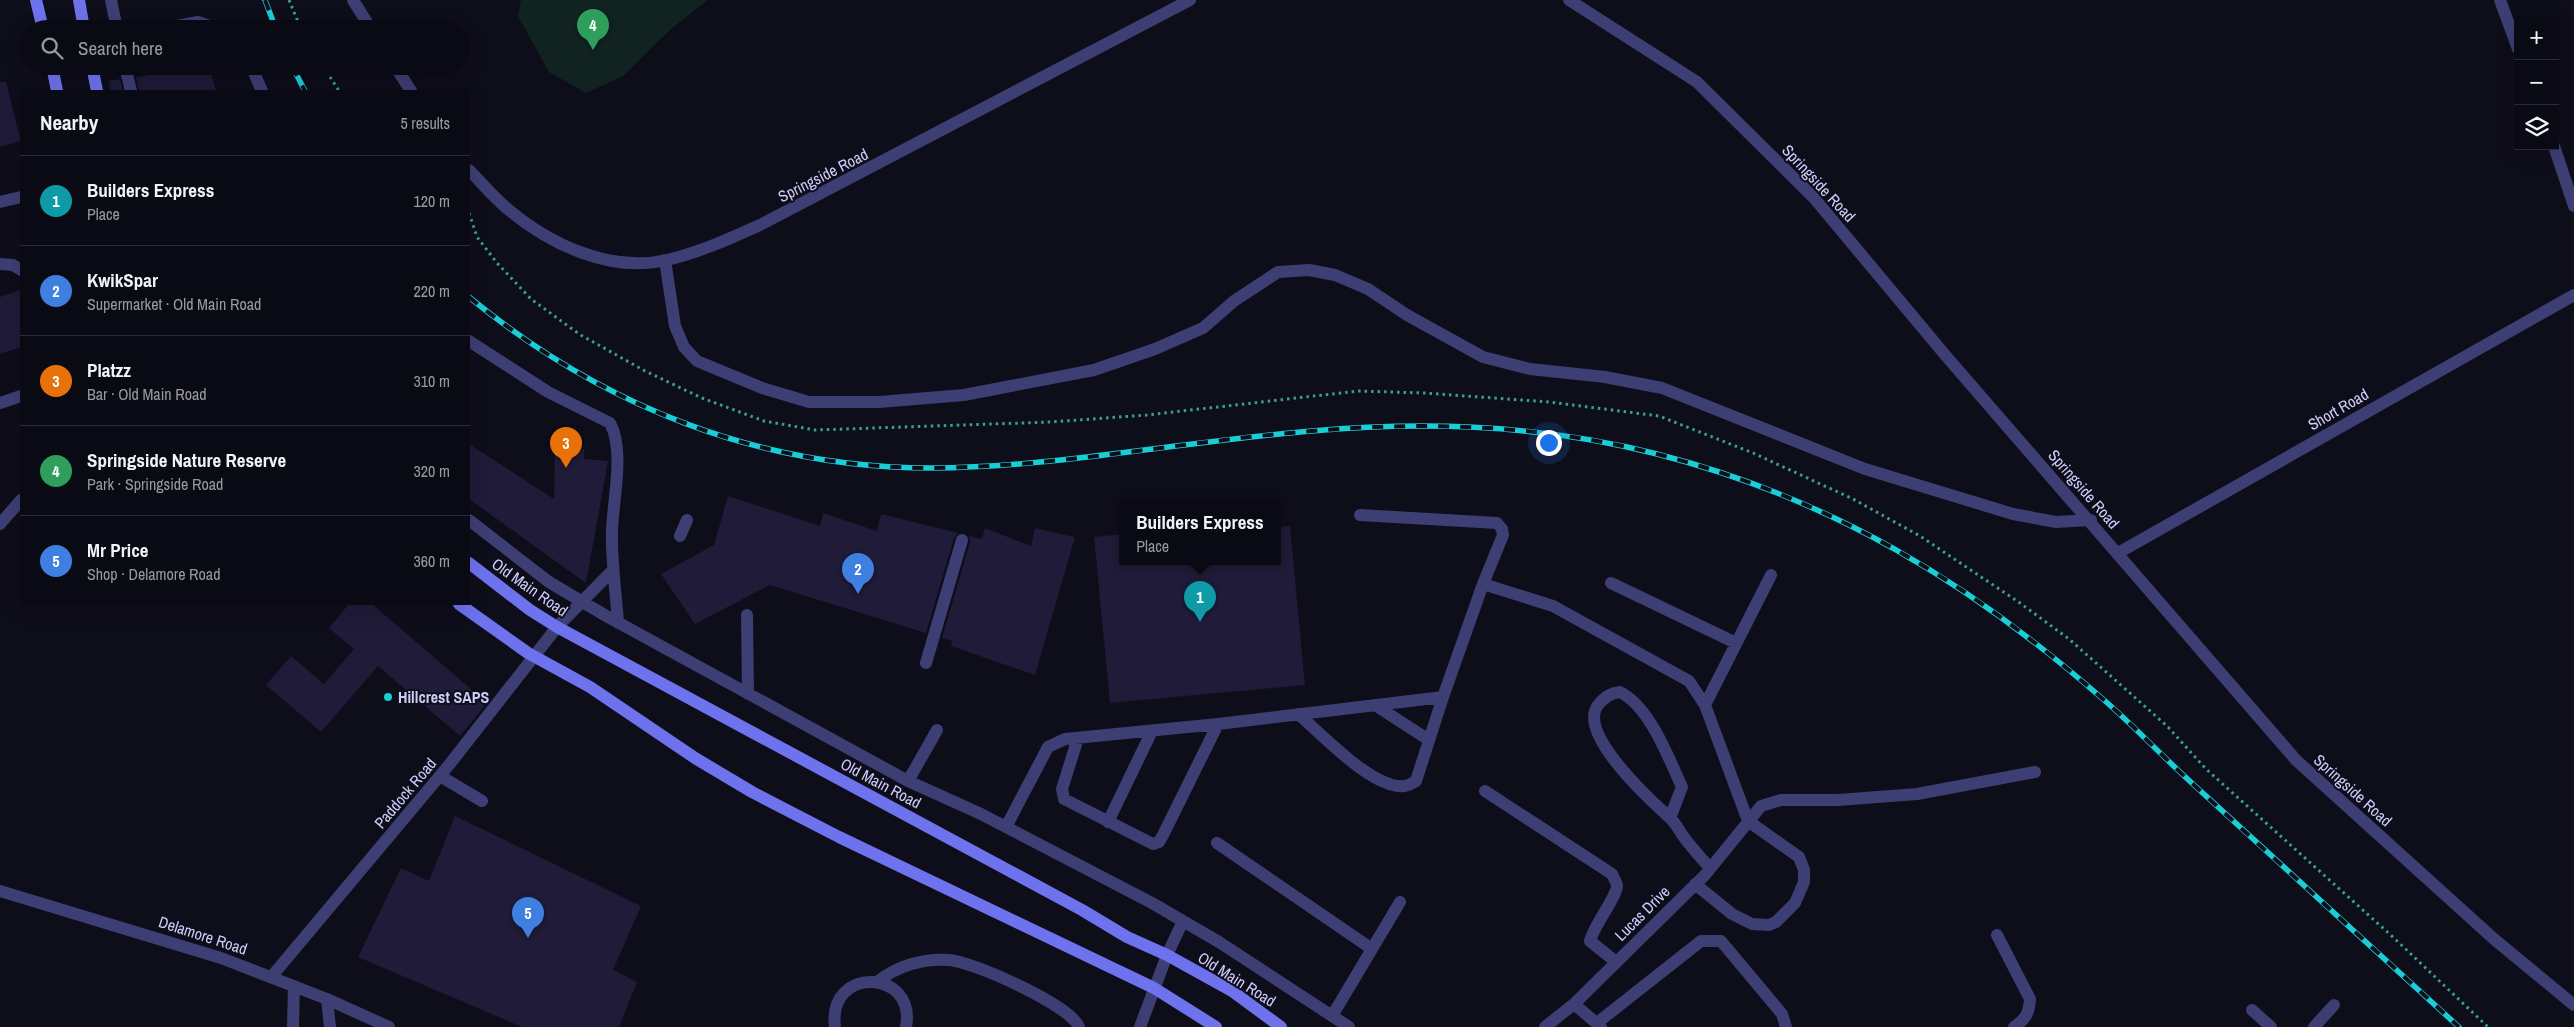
<!DOCTYPE html>
<meta charset="utf-8">
<style>
:root{--surface:#0a0a14;--page:#13131d;--text:#f1f3f6;--muted:#999aa0;--line:#2a2b34;--accent:#1aced6}
body{margin:0;font-family:"Archivo Narrow",sans-serif;background:var(--page);color:var(--text)}
.controls{position:absolute;right:15px;top:15px;display:grid;overflow:hidden;border-radius:0px;box-shadow:0 5px 20px #0002}
.controls button{width:45px;height:45px;display:grid;place-items:center;padding:0;border:0;border-bottom:1px solid var(--line);background:var(--surface);color:var(--text);font:25px sans-serif}
.you{position:absolute;left:1548px;top:442px;width:18px;height:18px;margin:-12px;border:4px solid #fff;border-radius:50%;background:#1a73e8;box-shadow:0 0 0 8px #1a73e833}
.badge{display:grid;place-items:center;width:32px;height:32px;border-radius:50%;background:var(--accent);color:#fff;font-size:16px;font-weight:700}
.pin{position:absolute;translate:-50% -41px;filter:drop-shadow(0 1px 2px #0008)}
.pin::after{content:'';position:absolute;top:26px;width:18px;height:15px;background:inherit;clip-path:polygon(0 0,100% 0,50% 100%)}
.popup{position:absolute;left:1119px;top:500px;width:162px;height:65px;box-sizing:border-box;display:grid;place-content:center;border-radius:0px;background:var(--surface);filter:drop-shadow(0 1px 4px #0005);font-size:16px;white-space:nowrap;color:var(--muted)}
.popup b{font-size:19px;color:var(--text)}
.popup::after{content:'';position:absolute;left:50%;top:100%;margin-left:-10px;border:10px solid transparent;border-top-color:var(--surface)}
.list{margin:0;padding:0;list-style:none}
h2{display:flex;justify-content:space-between;align-items:center;height:65px;margin:0;padding:0 20px;font-size:21px}
h2 small{font-size:16px;font-weight:400;color:var(--muted)}
.list li{display:grid;grid-template-columns:32px 1fr auto;gap:15px;align-items:center;box-sizing:border-box;height:90px;padding:0 20px;border-top:1px solid var(--line)}
.list b{display:block;font-size:19px;white-space:nowrap}
.list p{margin:0;font-size:16px;white-space:nowrap;color:var(--muted)}
.list em{font-size:16px;font-style:normal;color:var(--muted)}
.icon{flex:none;width:28px;height:28px;fill:none;stroke:currentColor;stroke-width:2;stroke-linecap:round;stroke-linejoin:round}
.map{position:relative;flex:none;width:2574px;height:1027px;overflow:hidden}
.search{position:absolute;background:var(--surface);box-shadow:0 5px 20px #0002;left:20px;top:20px;width:450px;height:55px;display:flex;align-items:center;gap:12px;box-sizing:border-box;padding:0 18px;border-radius:28px;color:var(--muted);font-size:19px}
.panel{position:absolute;background:var(--surface);box-shadow:0 5px 20px #0002;left:20px;top:90px;width:450px;height:515px;border-radius:0px}
.map>svg:first-child{display:block}
</style>
<div class="map">
<svg width="2574" height="1027" viewBox="0 0 2574 1027">
<rect width="100%" height="100%" fill="#0e0d1a"/>
<!-- green -->
<path fill="#112321" d="M521 0H708L672 28 623 76 586 93 549 72 518 16Z"/>
<!-- building -->
<path fill="#1f1b38" d="M179 66H209L216 91H139L136 77 180 71Z
M120 79 123 91H110L109 81Z
M0 82H6L21 141 0 147Z
M21 290V347L0 354V297Z
M469 444 554 499 555 446 584 449V459L608 461 586 583 469 499Z
M728 496 820 526 823 513 877 531 881 514 958 533 954 538 926 633 770 585 695 624 661 574 714 545Z
M1290 526 1305 685 1110 703 1094 537 1122 534V561H1278V527Z
M985 528 1031 546 1035 528 1075 537 1035 675 951 646 952 641 942 638 970 542 969 536 982 539Z
M349 604H372L487 703 460 736 378 666 321 732 266 685 291 656 324 684 354 649 329 628Z
M455 816 641 906 613 970 637 982 619 1027H522L358 957 401 868 429 881Z"/>
<g fill="none" stroke-linecap="round" stroke-linejoin="round">
<!-- path -->
<path stroke="#3a9e93" stroke-width="3" stroke-dasharray="2.5 4" stroke-linecap="butt" d="M289 0 301 29
M323 66 339 91
M469 213 477 237 497 263 531 299 579 334 645 371 702 398 764 421 815 430 1051 422 1147 415 1358 391 1424 393 1549 402 1659 416 1753 453 1853 499 1920 536 2020 603 2069 639 2167 726 2206 769 2394 938 2488 1027"/>
<!-- service -->
<path stroke="#3d3e73" stroke-width="12" d="M111 0 117 29
M162 29 198 22 218 29
M125 66 131 91
M251 66 262 91
M665 260 675 326 684 347 697 361 762 388 809 402H879L964 395 1094 370 1155 349 1203 328 1234 301 1278 272 1309 270 1335 275 1368 289 1407 315 1483 357 1530 369 1605 377 1662 388 1865 469 2013 514 2056 522 2091 520
M0 264 13 265 21 270
M469 341 548 392 610 423C625 450 613 500 612 530 611 561 616 592 618 623
M0 403 21 396
M1360 515 1497 523 1502 529 1503 535 1483 584
M469 520 549 582 608 617 908 781 981 814 1152 903 1219 942 1349 1027
M0 524 21 500
M680 536 687 520
M1611 583 1736 643
M747 615 748 694
M557 627 613 570
M926 663 962 540
M1375 705 1429 740
M1705 705 1771 575
M1298 714C1322 734 1373 790 1405 786 1409 785 1413 783 1416 781L1443 697
M1078 738 1062 789 1064 799 1153 844 1159 842 1163 835 1218 724
M440 776 482 801
M908 781 937 730
M1485 791 1612 874C1613 877 1616 881 1617 885 1618 895 1594 925 1590 941L1616 962
M1670 818 1682 787C1668 757 1650 707 1620 692 1611 693 1604 697 1598 705 1577 733 1649 799 1669 817 1675 822 1679 830 1683 836 1691 847 1701 858 1710 868
M1108 822 1152 731
M1006 827 1048 747 1065 739 1218 724 1443 697 1483 584 1553 606 1689 681 1705 705 1748 821 1799 857 1804 870V882L1795 903 1776 922 1769 925 1752 924 1732 914 1695 884
M1217 843 1372 949
M1997 935 2030 999C2029 1013 2026 1019 2014 1027
M1167 955 1183 921
M1574 1004 1601 1027
M2252 1010 2271 1027
M1332 1016 1400 902
M1597 1023 1701 941H1721L1782 1014 1786 1027
M1545 1027 1574 1004 1705 875 1761 806 1781 800H1838L1917 794 2035 772
M2314 1027 2334 1005"/>
<!-- minor -->
<path stroke="#3d3e73" stroke-width="12" d="M353 0 371 29
M1569 0 1697 82 1814 198 1946 356 2296 760 2494 939 2574 1005
M2500 0 2518 49
M395 66 411 91
M2554 146 2574 206
M469 170C482 183 495 199 509 210 551 245 611 273 667 260 700 252 729 239 760 225L1190 0
M0 202 21 197
M2118 553 2574 295
M0 891 221 958 327 999 389 1027
M272 976 449 765 557 627
M877 982C897 966 923 958 949 960 974 962 1070 1005 1079 1027
M327 999 330 1027
M293 1027 294 986
M835 1027C827 965 917 969 906 1027
M1140 1027 1167 955"/>
<!-- secondary -->
<path stroke="#6e72ed" stroke-width="12" d="M36 0 43 29
M79 0 84 29
M52 66 57 91
M92 66 97 91
M469 563 530 610 557 627 1082 910 1127 937 1167 955 1232 991 1281 1027
M459 604 528 653 590 687 695 758 752 792 839 837 1154 988 1216 1027"/>
<defs>
<path id="rail" d="M265 0 276 29
M292 66 305 91
M469 297C602 406 758 468 932 468 1060 467 1185 441 1312 431 1427 421 1544 425 1657 454 1830 498 1971 583 2104 700 2135 727 2163 757 2194 785 2282 866 2371 946 2459 1027"/>
</defs>
<!-- rail casing -->
<use href="#rail" stroke="#1aced6" stroke-width="5.5"/>
<!-- rail -->
<use href="#rail" stroke="#0e0d1a" stroke-width="4" stroke-dasharray="11" stroke-linecap="butt"/>
</g>
<!-- markers -->
<circle fill="#1aced6" stroke="#0e0d1a" stroke-width="2" cx="388" cy="697" r="5"/>
<g text-anchor="middle" stroke-width="4" stroke-linejoin="round" paint-order="stroke">
<!-- street labels -->
<g font-size="16" fill="#ceccf9" stroke="#0e0d1a">
<text transform="translate(823 175) rotate(-27)" y="6">Springside Road</text>
<text transform="translate(1819 183) rotate(47)" y="6">Springside Road</text>
<text transform="translate(2338 409) rotate(-30)" y="6">Short Road</text>
<text transform="translate(2084 489) rotate(49)" y="6">Springside Road</text>
<text transform="translate(530 587) rotate(35)" y="6">Old Main Road</text>
<text transform="translate(881 783) rotate(28)" y="6">Old Main Road</text>
<text transform="translate(2353 790) rotate(42)" y="6">Springside Road</text>
<text transform="translate(405 793) rotate(-50)" y="6">Paddock Road</text>
<text transform="translate(1642 913) rotate(-45)" y="6">Lucas Drive</text>
<text transform="translate(203 935) rotate(18)" y="6">Delamore Road</text>
<text transform="translate(1237 979) rotate(32)" y="6">Old Main Road</text>
</g>
<!-- poi labels -->
<g font-size="16" font-weight="bold" fill="#ceccf9" stroke="#0e0d1a" text-anchor="start">
<text x="398" y="703">Hillcrest SAPS</text>
</g>
</g>
</svg>
<div class="controls">
<button>+</button>
<button>−</button>
<button><svg class="icon" aria-label="layers" viewBox="0 0 24 24"><path d="M12 4l9 5-9 5-9-5zM3 14l9 5 9-5"/></svg></button>
</div>
<div class="you"></div>
<div class="pin badge" style="left:1200px;top:622px;background:#0f9aa8">1</div>
<div class="popup"><b>Builders Express</b>Place</div>
<div class="pin badge" style="left:858px;top:594px;background:#3f7fe0">2</div>
<div class="pin badge" style="left:566px;top:468px;background:#e8710a">3</div>
<div class="pin badge" style="left:593px;top:50px;background:#2e9e5b">4</div>
<div class="pin badge" style="left:528px;top:938px;background:#3f7fe0">5</div>
<div class="search"><svg class="icon" aria-label="search" viewBox="0 0 24 24"><circle cx="10" cy="10" r="6"/><path d="M15 15l6 6"/></svg>Search here</div>
<section class="panel">
<h2>Nearby<small>5 results</small></h2>
<ul class="list">
<li><span class="badge" style="background:#0f9aa8">1</span><div><b>Builders Express</b><p>Place</p></div><em>120 m</em></li>
<li><span class="badge" style="background:#3f7fe0">2</span><div><b>KwikSpar</b><p>Supermarket · Old Main Road</p></div><em>220 m</em></li>
<li><span class="badge" style="background:#e8710a">3</span><div><b>Platzz</b><p>Bar · Old Main Road</p></div><em>310 m</em></li>
<li><span class="badge" style="background:#2e9e5b">4</span><div><b>Springside Nature Reserve</b><p>Park · Springside Road</p></div><em>320 m</em></li>
<li><span class="badge" style="background:#3f7fe0">5</span><div><b>Mr Price</b><p>Shop · Delamore Road</p></div><em>360 m</em></li>
</ul>
</section>
</div>
